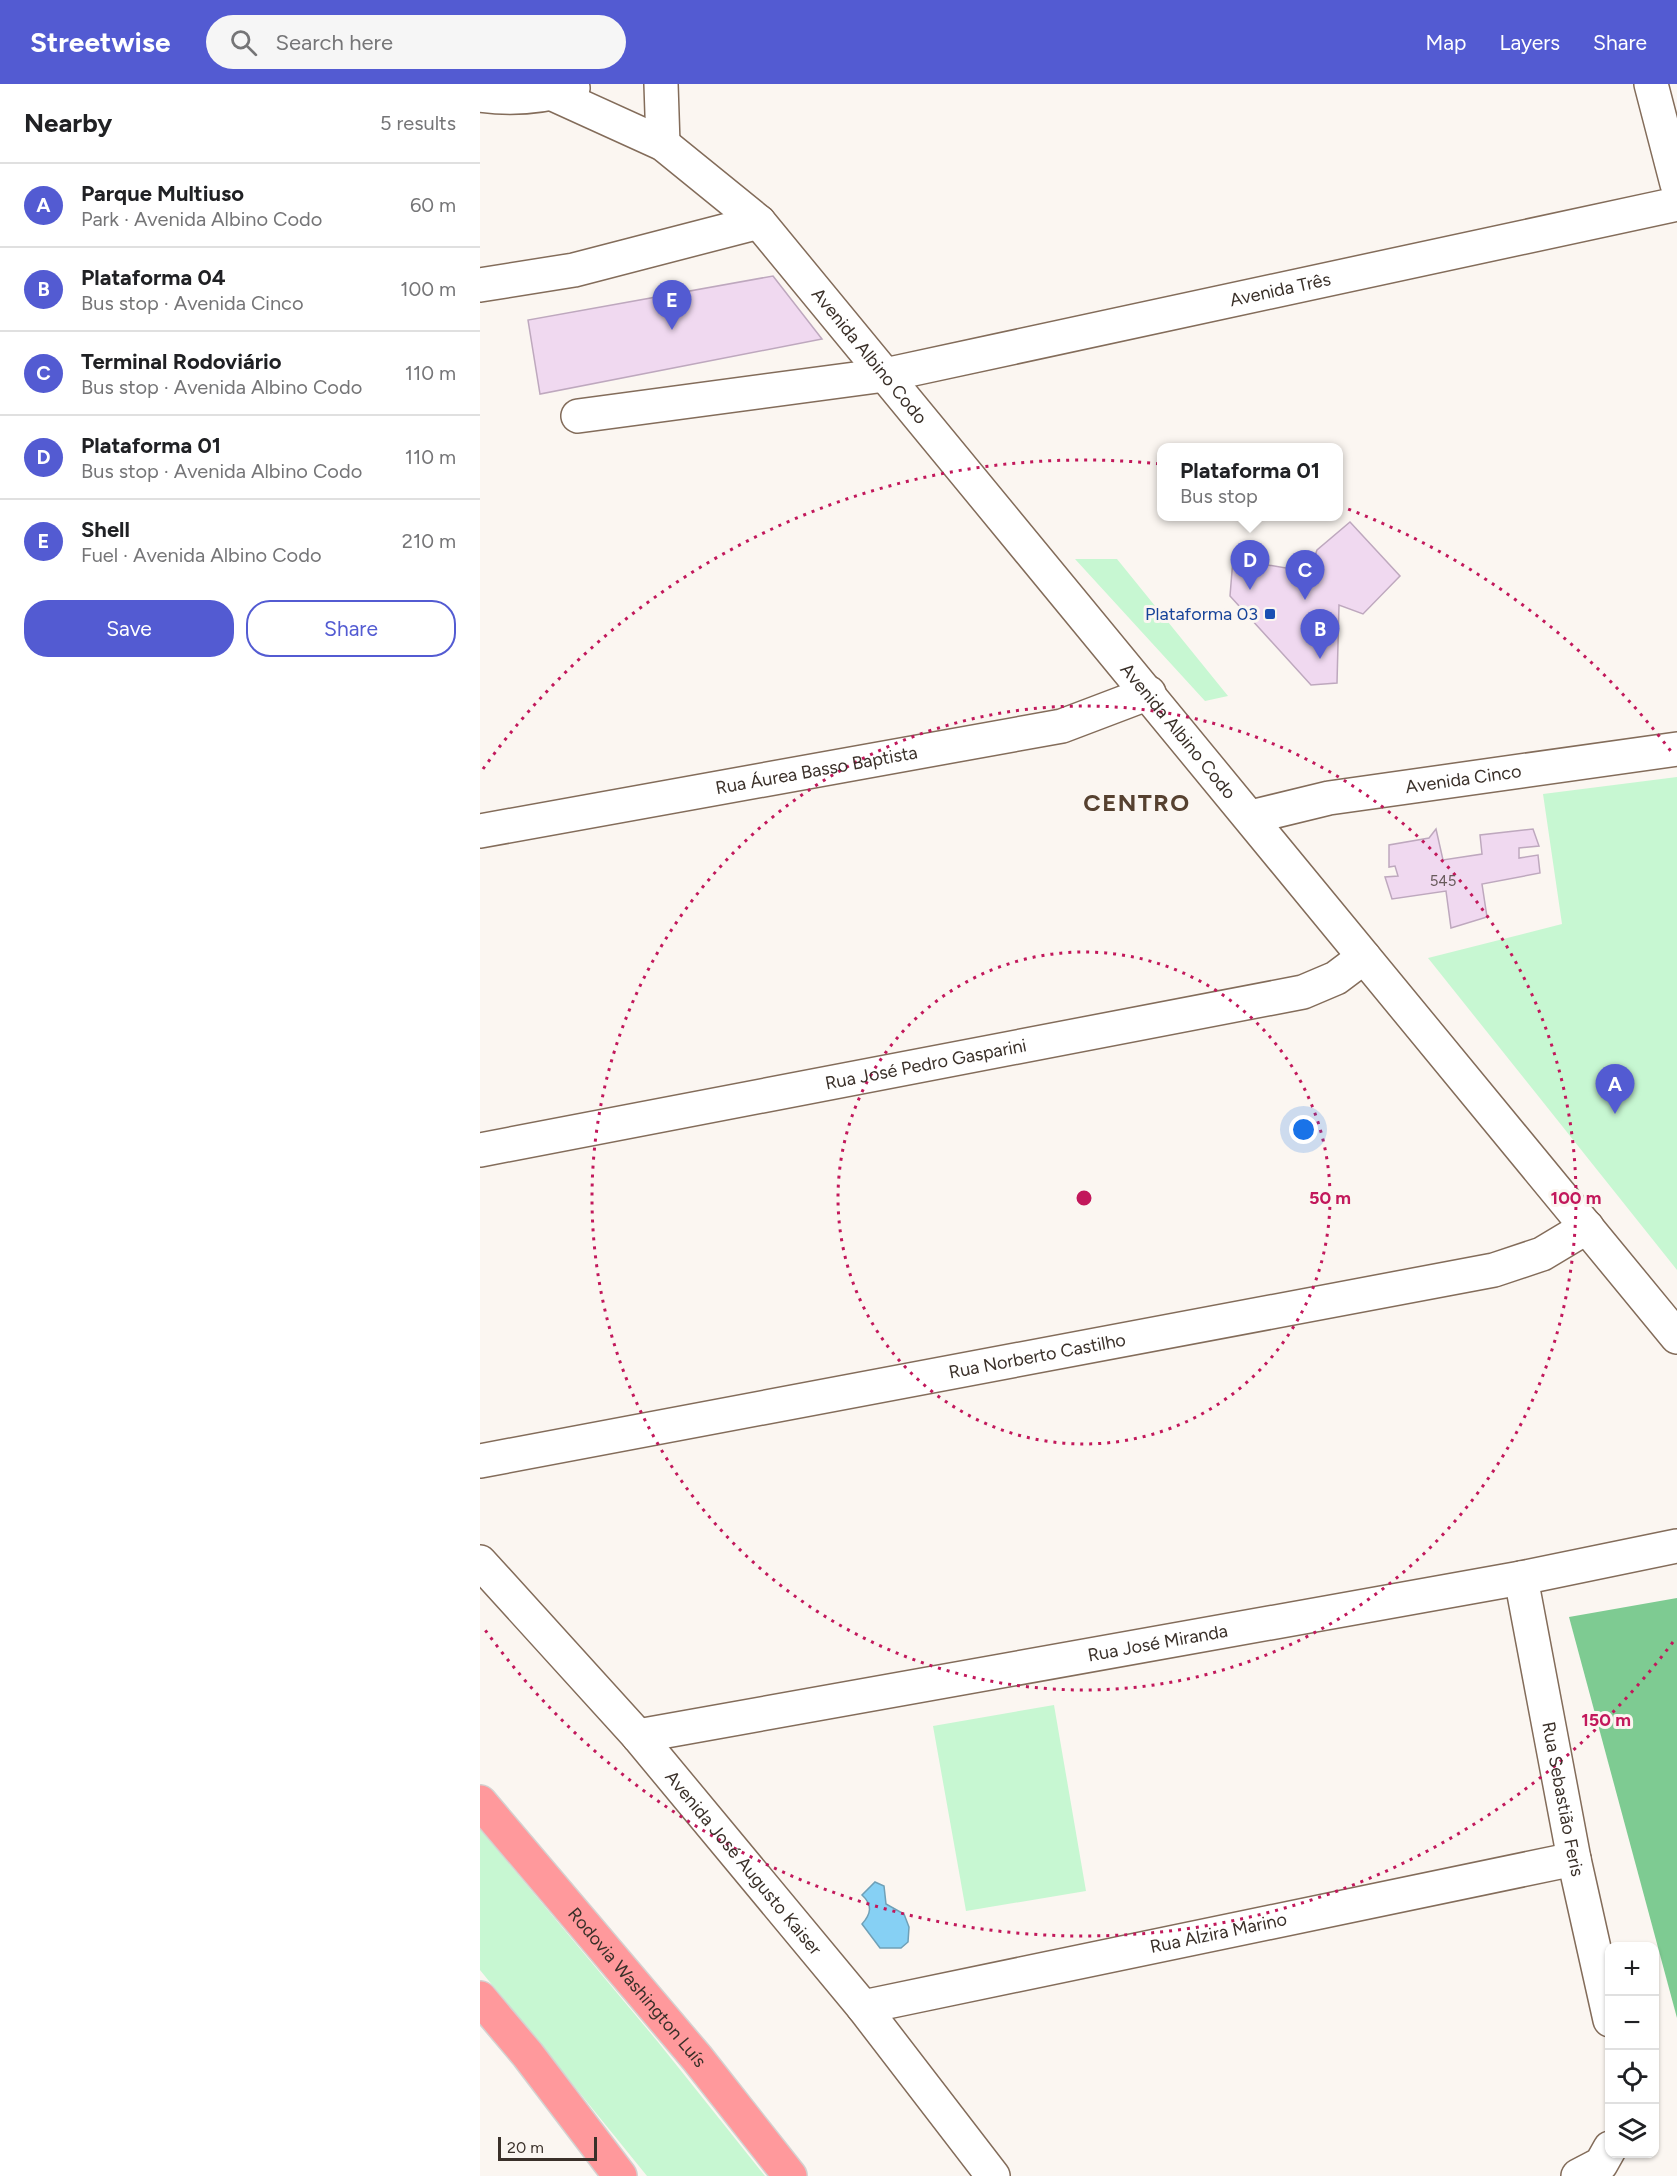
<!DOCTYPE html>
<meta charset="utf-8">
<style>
:root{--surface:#fff;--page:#f6f6f6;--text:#202124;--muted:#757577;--line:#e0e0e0;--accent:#535bd2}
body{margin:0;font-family:Figtree,sans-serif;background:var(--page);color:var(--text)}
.controls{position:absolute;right:18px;bottom:18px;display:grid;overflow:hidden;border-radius:12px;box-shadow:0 2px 4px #0004}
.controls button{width:54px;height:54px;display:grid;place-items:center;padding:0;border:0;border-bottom:2px solid var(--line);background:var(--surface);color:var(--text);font:30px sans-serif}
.scale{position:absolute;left:18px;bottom:15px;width:99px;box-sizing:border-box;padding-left:6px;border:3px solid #3a3029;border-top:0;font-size:16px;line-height:21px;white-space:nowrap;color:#3a3029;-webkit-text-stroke:4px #fbf6f1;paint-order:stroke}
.you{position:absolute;left:824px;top:1046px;width:21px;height:21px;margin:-15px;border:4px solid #fff;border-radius:50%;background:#1a73e8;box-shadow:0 0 0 9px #1a73e833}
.badge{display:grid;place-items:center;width:39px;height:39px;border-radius:50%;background:var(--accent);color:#fff;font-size:20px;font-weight:700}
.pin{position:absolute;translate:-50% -50px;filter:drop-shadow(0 2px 3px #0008)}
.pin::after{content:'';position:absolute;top:32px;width:21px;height:18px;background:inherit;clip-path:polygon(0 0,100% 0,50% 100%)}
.popup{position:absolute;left:677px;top:359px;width:186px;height:78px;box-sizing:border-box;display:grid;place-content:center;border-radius:12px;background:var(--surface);filter:drop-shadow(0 2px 4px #0005);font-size:20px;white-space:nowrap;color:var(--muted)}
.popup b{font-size:22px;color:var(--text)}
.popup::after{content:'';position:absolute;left:50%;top:100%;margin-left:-12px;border:12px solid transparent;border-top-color:var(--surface)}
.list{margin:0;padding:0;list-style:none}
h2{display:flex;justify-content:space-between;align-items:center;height:78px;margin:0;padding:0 24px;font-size:26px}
h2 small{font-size:20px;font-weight:400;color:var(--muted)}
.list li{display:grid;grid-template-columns:39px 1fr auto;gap:18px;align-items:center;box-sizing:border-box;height:84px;padding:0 24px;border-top:2px solid var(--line)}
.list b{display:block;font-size:22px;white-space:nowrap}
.list p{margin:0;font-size:20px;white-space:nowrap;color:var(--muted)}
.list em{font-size:20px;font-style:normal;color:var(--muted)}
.actions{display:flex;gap:12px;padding:18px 24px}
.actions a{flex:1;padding:14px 0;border:2px solid var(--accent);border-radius:24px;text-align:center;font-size:21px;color:var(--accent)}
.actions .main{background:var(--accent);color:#fff}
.icon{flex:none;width:33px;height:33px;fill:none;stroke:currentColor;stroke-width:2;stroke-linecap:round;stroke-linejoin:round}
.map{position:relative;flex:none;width:1197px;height:2092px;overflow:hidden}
header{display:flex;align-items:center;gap:36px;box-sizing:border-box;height:84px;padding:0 30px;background:var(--accent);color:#fff}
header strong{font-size:28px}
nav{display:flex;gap:33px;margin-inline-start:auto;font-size:21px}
.search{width:420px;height:54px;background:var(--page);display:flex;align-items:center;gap:15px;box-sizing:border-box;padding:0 21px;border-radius:33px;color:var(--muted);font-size:22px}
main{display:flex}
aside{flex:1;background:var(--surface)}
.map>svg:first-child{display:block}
</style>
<header>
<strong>Streetwise</strong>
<div class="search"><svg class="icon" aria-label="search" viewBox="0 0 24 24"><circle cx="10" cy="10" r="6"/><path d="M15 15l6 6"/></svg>Search here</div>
<nav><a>Map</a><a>Layers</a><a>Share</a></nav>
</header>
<main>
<aside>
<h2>Nearby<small>5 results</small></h2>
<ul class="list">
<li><span class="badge">A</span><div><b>Parque Multiuso</b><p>Park · Avenida Albino Codo</p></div><em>60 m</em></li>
<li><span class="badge">B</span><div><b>Plataforma 04</b><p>Bus stop · Avenida Cinco</p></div><em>100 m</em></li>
<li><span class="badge">C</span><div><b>Terminal Rodoviário</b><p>Bus stop · Avenida Albino Codo</p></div><em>110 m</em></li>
<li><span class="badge">D</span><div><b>Plataforma 01</b><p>Bus stop · Avenida Albino Codo</p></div><em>110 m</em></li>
<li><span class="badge">E</span><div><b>Shell</b><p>Fuel · Avenida Albino Codo</p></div><em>210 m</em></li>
</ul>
<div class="actions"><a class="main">Save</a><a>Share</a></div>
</aside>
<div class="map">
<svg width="1197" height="2092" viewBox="0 0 1197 2092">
<rect width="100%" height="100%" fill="#fbf6f1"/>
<!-- green -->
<path fill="#c7f7d2" d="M595 475H637L748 612 725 617Z
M1197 693V1186L948 874 1082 840 1063 710Z
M574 1621 606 1807 486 1827 453 1642Z
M0 1745 178 1958 285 2092H167L0 1886Z"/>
<!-- forest -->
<path fill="#7ecb92" d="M1197 1514V1934L1089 1533Z"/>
<!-- water -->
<path fill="#86d0f4" stroke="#6fa0b7" stroke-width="1.5" d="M395 1798 404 1802 406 1820 424 1830 429 1843 428 1858 421 1864H400L382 1840C391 1830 393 1821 382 1811Z"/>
<!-- building -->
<path fill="#f0d9f0" stroke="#bea8be" stroke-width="1.5" d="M293 192 342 255 60 310 48 236Z
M870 438 920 492 883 530 859 521 857 599 831 601 750 512 753 475 829 488 837 466Z
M956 745 963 776 1002 770 1000 751 1053 745 1059 762 1039 764V774L1058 771 1060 789 1002 800 1007 833 971 844 966 807 912 815 905 793 918 792 915 782 909 783V761L949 754Z"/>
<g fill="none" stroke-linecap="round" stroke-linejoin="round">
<defs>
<g id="minor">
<path d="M181 0 183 60"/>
<path d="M1171 0 1197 100"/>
<path id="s1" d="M73 10 183 60 279 138 1197 1253"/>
<path d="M0 11C32 16 62 13 93 4"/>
<path d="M0 201 94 186 279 138"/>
<path id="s2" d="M98 332 405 291 1197 120"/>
<path id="s3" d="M771 733 849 714 1197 665"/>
<path id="s4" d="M0 747 582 642 669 609"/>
<path id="s5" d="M0 1066 823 908 856 894 884 873"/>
<path id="s6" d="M0 1377 1014 1186 1062 1170 1107 1143"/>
<path id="s7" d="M0 1478 158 1652 383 1923 513 2092"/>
<path id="s8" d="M1041 1494 1094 1775 1130 1936"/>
<path id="s9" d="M158 1652 1041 1494 1197 1462"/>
<path id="s10" d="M383 1923 1094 1775"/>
<path d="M1098 2092 1121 2080 1130 2064"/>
</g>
<g id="highway">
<path id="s11" d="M0 1718 217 1974 310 2092"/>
<path d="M0 1914 48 1971 140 2092"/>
</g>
</defs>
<!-- minor casing -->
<use href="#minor" stroke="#836c5a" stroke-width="36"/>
<!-- highway casing -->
<use href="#highway" stroke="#d4d1d0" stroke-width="36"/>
<!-- minor -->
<use href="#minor" stroke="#fff" stroke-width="33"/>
<!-- highway -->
<use href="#highway" stroke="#ff999c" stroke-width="33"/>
</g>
<!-- distance rings -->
<g fill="none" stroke="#c2185b" stroke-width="3" stroke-dasharray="3 6">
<circle cx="604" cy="1114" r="246"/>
<circle cx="604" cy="1114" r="492"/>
<path d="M1193 1558A738 738 0 0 1 3 1543M3 685A738 738 0 0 1 1193 670"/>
</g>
<!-- markers -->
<rect fill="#1a4fb4" stroke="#fbf6f1" stroke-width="2" x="784" y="524" width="12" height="12" rx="3"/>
<g text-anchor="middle" stroke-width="6" stroke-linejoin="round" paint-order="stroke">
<!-- number labels -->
<g font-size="15" fill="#685a5b">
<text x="963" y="802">545</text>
</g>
<!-- street labels -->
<g font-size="18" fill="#3a3029" stroke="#fbf6f1">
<text dy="6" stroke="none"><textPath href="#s2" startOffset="714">Avenida Três</textPath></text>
<text dy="6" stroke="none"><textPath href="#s1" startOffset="418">Avenida Albino Codo</textPath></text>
<text dy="6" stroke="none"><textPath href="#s1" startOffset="904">Avenida Albino Codo</textPath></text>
<text dy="6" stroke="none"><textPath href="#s4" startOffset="342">Rua Áurea Basso Baptista</textPath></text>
<text dy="6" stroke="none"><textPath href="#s3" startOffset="216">Avenida Cinco</textPath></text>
<text dy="6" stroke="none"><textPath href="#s5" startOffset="454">Rua José Pedro Gasparini</textPath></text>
<text dy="6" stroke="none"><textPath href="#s6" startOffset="567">Rua Norberto Castilho</textPath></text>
<text dy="6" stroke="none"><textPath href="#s9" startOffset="528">Rua José Miranda</textPath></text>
<text dy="6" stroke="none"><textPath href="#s8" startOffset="225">Rua Sebastião Feris</textPath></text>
<text dy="6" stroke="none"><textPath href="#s7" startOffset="400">Avenida José Augusto Kaiser</textPath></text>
<text dy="6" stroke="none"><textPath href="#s10" startOffset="363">Rua Alzira Marino</textPath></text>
<text dy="6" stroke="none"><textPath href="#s11" startOffset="243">Rodovia Washington Luís</textPath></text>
</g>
<!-- transit labels -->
<g font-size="18" fill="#164399" stroke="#fbf6f1" text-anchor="end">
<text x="778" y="536">Plataforma 03</text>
</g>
<!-- district labels -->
<g font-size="24" font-weight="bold" letter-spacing="1.5" fill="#564130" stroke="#fbf6f1">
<text x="657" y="727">CENTRO</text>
</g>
</g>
<circle cx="604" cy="1114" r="9" fill="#c2185b" stroke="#fbf6f1" stroke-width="3"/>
<g font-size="18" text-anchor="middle" font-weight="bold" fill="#c2185b" stroke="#fbf6f1" stroke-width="6" stroke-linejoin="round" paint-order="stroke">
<text x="850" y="1120">50 m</text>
<text x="1096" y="1120">100 m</text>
<text x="1126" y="1642">150 m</text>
</g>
</svg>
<div class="controls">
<button>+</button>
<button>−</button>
<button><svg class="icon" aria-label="locate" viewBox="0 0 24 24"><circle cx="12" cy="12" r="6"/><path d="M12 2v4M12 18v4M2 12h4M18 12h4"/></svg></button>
<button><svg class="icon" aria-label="layers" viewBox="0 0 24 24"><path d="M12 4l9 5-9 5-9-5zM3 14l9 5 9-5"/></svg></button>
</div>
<div class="scale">20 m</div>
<div class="you"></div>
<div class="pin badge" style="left:1135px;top:1030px">A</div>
<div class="pin badge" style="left:840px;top:575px">B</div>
<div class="pin badge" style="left:825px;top:516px">C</div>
<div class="pin badge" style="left:770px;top:506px">D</div>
<div class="popup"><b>Plataforma 01</b>Bus stop</div>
<div class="pin badge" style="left:192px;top:246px">E</div>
</div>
</main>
